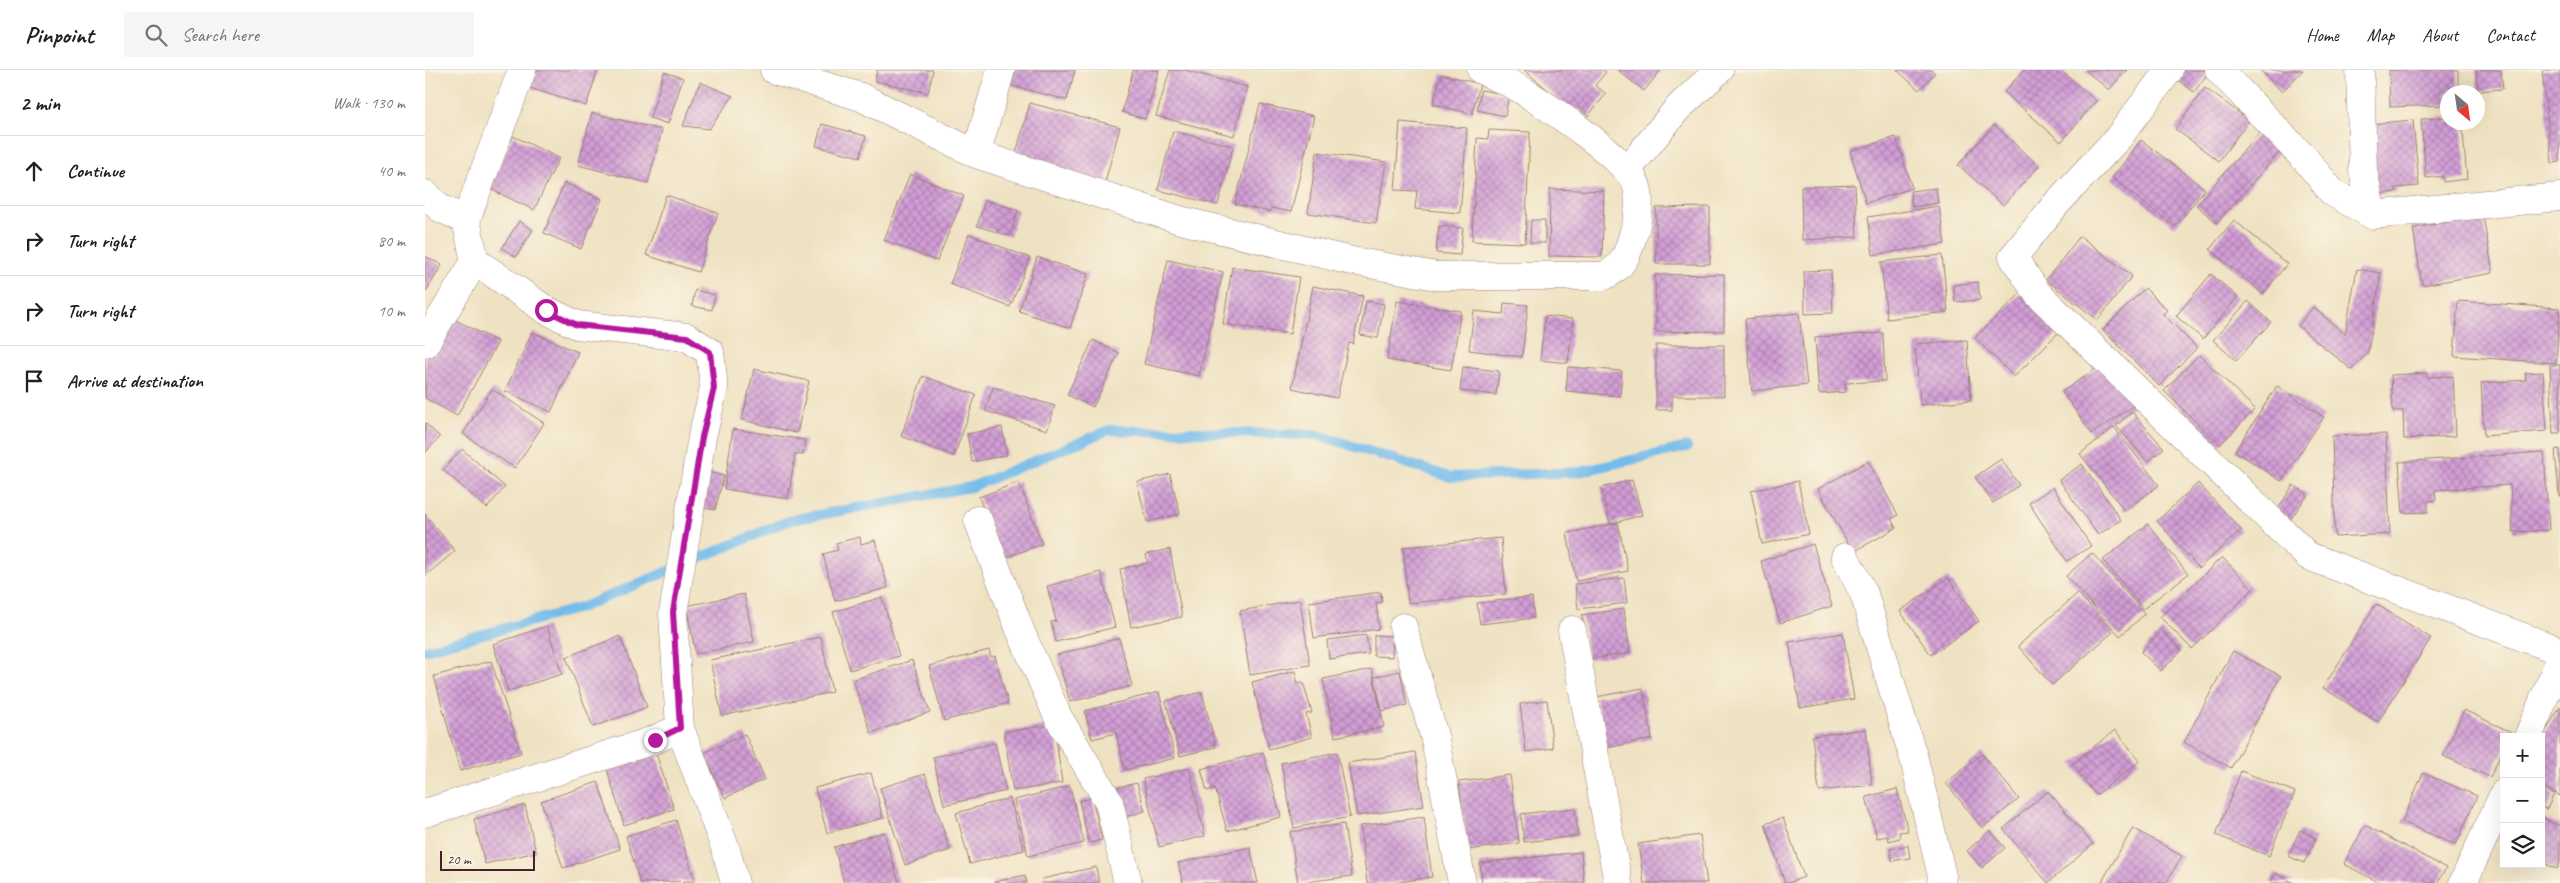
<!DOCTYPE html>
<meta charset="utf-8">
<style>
:root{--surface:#fff;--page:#f6f6f6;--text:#202124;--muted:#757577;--line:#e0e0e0}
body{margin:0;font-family:Caveat,sans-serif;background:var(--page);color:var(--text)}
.controls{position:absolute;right:15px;bottom:15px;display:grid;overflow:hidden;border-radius:0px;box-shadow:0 5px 20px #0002}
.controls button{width:45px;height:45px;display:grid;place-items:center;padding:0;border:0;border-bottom:1px solid var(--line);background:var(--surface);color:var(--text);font:25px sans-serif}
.compass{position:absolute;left:2015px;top:15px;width:45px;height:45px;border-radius:50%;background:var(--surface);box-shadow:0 5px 20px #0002;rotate:151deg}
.scale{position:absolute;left:15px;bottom:12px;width:95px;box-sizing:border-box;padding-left:5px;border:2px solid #4a1f2b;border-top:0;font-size:14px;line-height:18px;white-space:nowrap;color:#4a1f2b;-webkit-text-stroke:4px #fcf5e5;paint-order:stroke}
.stop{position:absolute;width:15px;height:15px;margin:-11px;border:4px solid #b5179e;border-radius:50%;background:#fff}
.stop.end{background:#b5179e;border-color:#fff;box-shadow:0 1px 5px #0008}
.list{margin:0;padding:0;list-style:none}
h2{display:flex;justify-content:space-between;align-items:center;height:65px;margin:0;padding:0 20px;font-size:21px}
h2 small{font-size:16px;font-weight:400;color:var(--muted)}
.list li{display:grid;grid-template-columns:32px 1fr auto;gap:15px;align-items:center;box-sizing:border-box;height:70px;padding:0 20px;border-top:1px solid var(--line)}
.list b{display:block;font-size:19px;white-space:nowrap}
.list em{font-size:16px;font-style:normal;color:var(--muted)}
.icon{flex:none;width:28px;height:28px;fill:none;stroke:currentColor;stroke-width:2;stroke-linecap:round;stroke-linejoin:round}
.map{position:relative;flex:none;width:2135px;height:813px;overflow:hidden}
header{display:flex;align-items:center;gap:30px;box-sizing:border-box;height:70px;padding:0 25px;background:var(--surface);border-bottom:1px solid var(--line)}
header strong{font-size:24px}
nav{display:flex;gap:28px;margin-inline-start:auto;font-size:18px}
.search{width:350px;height:45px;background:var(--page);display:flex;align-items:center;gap:12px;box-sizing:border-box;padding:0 18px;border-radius:0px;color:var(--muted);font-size:19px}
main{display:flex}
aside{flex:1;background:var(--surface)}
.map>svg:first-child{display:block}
</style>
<header>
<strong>Pinpoint</strong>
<div class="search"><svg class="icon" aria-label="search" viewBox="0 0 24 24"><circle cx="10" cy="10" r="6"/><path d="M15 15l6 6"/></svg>Search here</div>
<nav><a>Home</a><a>Map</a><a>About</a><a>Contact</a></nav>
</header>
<main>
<aside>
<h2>2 min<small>Walk · 130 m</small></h2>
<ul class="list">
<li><svg class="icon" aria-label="ahead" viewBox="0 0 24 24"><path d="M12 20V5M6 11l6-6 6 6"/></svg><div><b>Continue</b></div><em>40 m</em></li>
<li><svg class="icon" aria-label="right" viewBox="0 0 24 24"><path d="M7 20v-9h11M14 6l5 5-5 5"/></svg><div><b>Turn right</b></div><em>80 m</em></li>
<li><svg class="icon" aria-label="right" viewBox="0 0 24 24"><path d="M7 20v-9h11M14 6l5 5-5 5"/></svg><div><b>Turn right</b></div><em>10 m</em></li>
<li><svg class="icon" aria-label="arrive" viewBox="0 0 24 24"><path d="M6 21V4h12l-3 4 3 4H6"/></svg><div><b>Arrive at destination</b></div></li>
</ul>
</aside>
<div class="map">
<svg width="2135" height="813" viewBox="0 0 2135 813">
<defs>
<pattern id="building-cross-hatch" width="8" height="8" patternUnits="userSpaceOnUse" patternTransform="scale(1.25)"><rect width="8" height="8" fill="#d29ed6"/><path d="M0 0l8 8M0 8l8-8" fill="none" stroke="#ac80ae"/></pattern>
</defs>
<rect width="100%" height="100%" fill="#fcf5e5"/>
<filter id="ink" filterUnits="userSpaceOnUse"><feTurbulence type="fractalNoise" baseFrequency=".02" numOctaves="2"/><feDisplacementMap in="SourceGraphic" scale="10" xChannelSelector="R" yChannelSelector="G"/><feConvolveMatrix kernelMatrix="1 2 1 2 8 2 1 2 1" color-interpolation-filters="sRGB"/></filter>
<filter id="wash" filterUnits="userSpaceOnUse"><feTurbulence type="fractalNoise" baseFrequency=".0096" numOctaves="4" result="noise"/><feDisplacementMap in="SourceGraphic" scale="20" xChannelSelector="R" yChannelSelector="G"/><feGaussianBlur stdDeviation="1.12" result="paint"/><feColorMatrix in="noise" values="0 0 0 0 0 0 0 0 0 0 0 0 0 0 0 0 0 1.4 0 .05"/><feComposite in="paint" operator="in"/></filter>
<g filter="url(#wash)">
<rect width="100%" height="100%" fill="#efe2c2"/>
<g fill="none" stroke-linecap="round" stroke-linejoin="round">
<!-- stream -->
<path stroke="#73bbeb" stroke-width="10" d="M0 580 155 538 366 450 546 417 684 360 893 365 1025 407 1154 402 1262 377"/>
</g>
<g id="blocks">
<!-- building -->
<path fill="url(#building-cross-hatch)" d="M111 0H173L161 36 105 18Z
M452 0H508L503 23 450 11Z
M591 0H650L642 30 587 16Z
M708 0H734L720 49 697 42Z
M745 0H760L822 17 809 66 731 46Z
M1099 0H1179L1181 2 1170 15 1181 24 1163 46 1152 37 1148 41Z
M1193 0H1236L1219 21Z
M1472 0H1506L1510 3 1494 20Z
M1599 0H1635L1671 31 1636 72 1579 22Z
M1660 0H1702L1684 20Z
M1758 0H1779L1783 3 1769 22 1751 9Z
M1835 0H1878L1857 22Z
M1964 0H2033V22H2022V35L1965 37Z
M2051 0H2076L2078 19 2053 21Z
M2117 0H2135V92L2127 93Z
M239 2 258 8 243 54 225 48Z
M1016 4 1055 14 1047 44 1008 34Z
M275 12 308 26 284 59 258 56Z
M1780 18 1824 50 1794 91 1750 59Z
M1056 20 1084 25 1080 46 1052 40Z
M605 33 695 57 680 112 590 87Z
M835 34 889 46 866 142 846 138 845 142 810 134Z
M167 43 237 60 223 113 153 95Z
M2022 47V52H2037L2042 109 2018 112V106L2001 108 1996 49Z
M1988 50 1994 116 1971 118V122L1952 124 1945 54Z
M975 52 1042 58 1035 143 990 139 992 121 970 120Z
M397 54 441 66 435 87 391 76Z
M1569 55 1614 96 1578 135 1533 95Z
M1064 60 1105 62 1100 173 1047 171 1052 68 1063 69Z
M748 61 808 76 793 135 733 120Z
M1836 61 1856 80 1792 153 1771 135Z
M88 66 134 88 109 140 63 118Z
M1471 67 1487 118 1441 133 1425 81Z
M1716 70 1780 119 1750 157 1687 108Z
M892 82 961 92 951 153 883 143Z
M485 104 539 126 512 191 459 170Z
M139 113 177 129 156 179 119 163Z
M1430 115 1432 167 1377 170 1376 117Z
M1511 118 1513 133 1487 137 1485 121Z
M1125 119 1179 121 1177 187 1124 186Z
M241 125 293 143 273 202 221 185Z
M560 130 593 140 585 166 552 156Z
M1514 136 1520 174 1448 185 1443 147Z
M1285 137V194H1231V138Z
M2058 146 2068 203 1997 215 1988 158Z
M1106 150H1120V173H1105Z
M1809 150 1862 194 1838 224 1785 179Z
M94 151 108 160 91 187 77 178Z
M1014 156 1038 158 1035 185 1011 183Z
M544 164 605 188 585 237 525 214Z
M1655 166 1707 206 1673 250 1621 210Z
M1517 185 1523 242 1462 249 1456 192Z
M0 186 17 195 0 223Z
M612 187 663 204 645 258 594 241Z
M743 190 798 202 774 306 719 294Z
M807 197 874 207 865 264 798 254Z
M1932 199 1956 203 1943 282 1927 300 1873 256 1888 237 1920 264Z
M1406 200 1408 243 1380 244 1379 201Z
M1299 204V261L1231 262 1230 205Z
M1786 204 1813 227 1778 269 1751 246Z
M1553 212 1555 230 1530 232 1528 215Z
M888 216 938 226 928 274 924 273 912 328 867 318Z
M1720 218 1742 240 1738 244 1772 278 1734 316 1678 260Z
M1600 219 1638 258 1589 307 1550 268Z
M270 220 290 225 287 240 267 236Z
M941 231 959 234 953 268 935 265Z
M972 231 1036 241 1026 300 962 290Z
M1823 231 1846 252 1811 291 1788 270Z
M2033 231 2135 238 2131 293 2029 286Z
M1079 233 1103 235 1097 287 1044 280 1049 241 1078 244Z
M1374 243 1382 315 1327 321 1320 249Z
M23 246 73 272 32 346 0 328V288Z
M1120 246 1148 249 1143 293 1115 290Z
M107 262 153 282 126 342 80 321Z
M1458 263 1460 311 1420 313 1421 322 1394 324 1390 267Z
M668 270 694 283 668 337 642 325Z
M1542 270 1546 330 1495 335 1490 274Z
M1231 275H1299V326H1247V340H1231Z
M1774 285 1830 339 1795 375 1739 321Z
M1680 292 1710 335 1667 364 1637 322Z
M2125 295H2135V364H2128Z
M1038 297 1074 301 1071 325 1035 321Z
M1143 297 1197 301 1195 326 1141 321Z
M329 299 384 311 372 363 317 350Z
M2118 302 2122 361 2059 366 2056 313 2101 310 2100 303Z
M2002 303V307L2028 306 2031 366 1979 369 1978 341H1968L1966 305Z
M498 306 551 325 529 386 476 366Z
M1852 316 1899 347 1856 411 1810 381Z
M568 317 630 336 622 360 560 341Z
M67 319 119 353 90 398 38 364Z
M1707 342 1739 378 1723 392 1691 356Z
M0 353 15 367 0 383Z
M577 357 582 385 547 392 542 364Z
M1689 357 1734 415 1700 441 1655 384Z
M308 359 380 370 378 385 370 384 363 429 299 419Z
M1961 364 1965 464 1910 467 1907 366Z
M37 379 80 417 62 438 18 400Z
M2135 379V426H2134L2130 380Z
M2119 382 2124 460 2088 462 2085 415 2010 420 2011 430 2003 431V442L1978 443 1974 392Z
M1576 389 1594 415 1568 433 1550 407Z
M1443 391 1473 445 1466 449 1471 458 1428 482 1393 419Z
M1657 394 1696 450 1673 465 1634 410Z
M279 401 299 406 290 440 271 436Z
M745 404 755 444 722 452 712 412Z
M1207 410 1217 445 1185 454 1176 418Z
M1373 411 1384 464 1337 474 1326 421Z
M594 412 617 474 577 489 554 427Z
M1773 413 1816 460 1774 498 1732 451Z
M1868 415 1883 424 1865 450 1852 441Z
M1628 417 1666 476 1642 491 1604 433Z
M0 444 30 481 0 506Z
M1193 453 1203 501 1151 511 1142 463Z
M1723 454 1763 504 1718 539 1678 490Z
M435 467 436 474 450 470 463 518 410 531 398 484 413 480 411 473Z
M1076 468 1081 524 983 533 978 477Z
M1388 474 1407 536 1355 553 1336 491Z
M745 479 757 547 706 557 695 499 723 493 721 484Z
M1667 483 1720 544 1695 566 1641 506Z
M1797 487 1828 519 1767 579 1735 547Z
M676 502 690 557 631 572 626 552 631 551 622 516Z
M1199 508 1202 533 1153 539 1150 514Z
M1523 508 1554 551 1506 585 1475 541Z
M956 522 957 532 951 533 954 559 889 568 884 532Z
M1653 523 1688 562 1627 615 1593 576Z
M319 524 329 572 271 584 261 536Z
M457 527 474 586 425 600 408 542Z
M1107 527 1109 548 1055 554 1052 533Z
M875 530 885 595 825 605 815 541Z
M1951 534 2006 568 1953 652 1898 618Z
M1199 539 1205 583 1163 589 1157 545Z
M122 556 137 604 83 621 68 574Z
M1737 561 1757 580 1736 601 1716 582Z
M1418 563 1429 629 1375 638 1364 572Z
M941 565 944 584 904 589 902 570Z
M949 565 968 566 967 587 949 586Z
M195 566 222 637 168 657 141 587Z
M396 567 407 622 297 646 285 590Z
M694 568 707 616 645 632 632 585Z
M564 580 566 587 570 586 583 633 519 651 504 596Z
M1808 581 1856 606 1806 698 1759 672Z
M487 590 505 642 446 663 428 610Z
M66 591 96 683 35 701 9 606Z
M947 599 959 657 910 667 898 609Z
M870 601 872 613 878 612 887 643 881 644 887 667 844 679 827 612Z
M975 601 982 635 957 641 949 607Z
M1218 618 1227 669 1181 678 1171 627Z
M734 622 750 688 700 700 691 663 667 669 660 641Z
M777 622 791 677 755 686 741 631Z
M1122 630 1128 678 1101 682 1095 634Z
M2135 637V726L2116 715V669Z
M2039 640 2086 662 2084 667H2079V678L2065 707 2018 686Z
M625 655 630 661 637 713 588 721 579 662Z
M1441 659 1447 715 1394 721 1387 666Z
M1690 660 1715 691 1671 725 1647 694Z
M320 664 340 709 300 728 279 683Z
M570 673 581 721 519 735 508 687Z
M230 680 249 739 199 755 181 696Z
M838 682 856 747 802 761 790 718 782 721 776 699Z
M912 682 925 747 869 758 856 693Z
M990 682 999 736 932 746 923 693Z
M1557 684 1594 729 1557 758 1521 713Z
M764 698 780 766 734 777 718 709Z
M1816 701 1870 722 1844 786 1791 765Z
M446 703 458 748 402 763 390 718Z
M1998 703 2052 726 2031 775 1977 752Z
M500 704 525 780 480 795 455 718Z
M1085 705 1094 773 1043 780 1034 712Z
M173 712 195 779 138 798 116 731Z
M712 713 720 741 700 747 693 717Z
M645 716 659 773 603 786 589 730Z
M1472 719 1483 761 1474 762 1475 768 1464 771 1463 766 1452 768 1441 727Z
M2116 719 2129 724 2122 739 2116 737Z
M1623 721 1668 774 1623 813 1578 759Z
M585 728 599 780 545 794 531 743Z
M667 728 677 770 664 773 654 731Z
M100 735 111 782 60 794 49 749Z
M1150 738 1153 766 1099 772 1096 744Z
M999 747 1007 807 968 813H942L935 756Z
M2116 747 2135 756V793L2132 799 2116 792Z
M1358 748 1379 807 1363 813H1360L1340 754Z
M251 750 270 811 215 813 201 766Z
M919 754 927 806 873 813 865 762Z
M1940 755 2021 798 2012 813H1955L1919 794Z
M1708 758 1757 786 1741 813H1676Z
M1565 760 1580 778 1557 798 1542 781Z
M1875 760 1891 768 1879 793 1863 786Z
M459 762 474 813H419L409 777Z
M1275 765 1282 813H1219L1213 774Z
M1483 775 1485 788 1467 791 1465 779Z
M825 777 833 813H758L753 793Z
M1156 782 1159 813H1057L1055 793Z
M671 797 674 813H618L617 809Z
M1850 803 1869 813H1845Z
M600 805 602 813H569V812Z"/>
</g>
</g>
<g filter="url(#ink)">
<use href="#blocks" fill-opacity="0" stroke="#9c8076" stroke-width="1"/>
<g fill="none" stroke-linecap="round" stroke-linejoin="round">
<defs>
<path id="minor" d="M349 0 436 27 551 84 755 150 922 190 1011 206H1179C1198 197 1202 186 1208 165 1213 150 1216 133 1212 117 1207 92 1123 37 1100 22 1087 13 1070 7 1056 0
M1744 0 1693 68 1632 133 1588 187 1613 224 1883 486 2135 581
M1794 0 1882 91 1907 122 1947 145 2135 127
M1935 0 1938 100 1947 145
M551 84 576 0
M1203 99 1253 38 1294 0
M0 124 15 138 41 150
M50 191 121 240 152 255 262 267 285 282 289 318 277 367 248 543 255 658 301 780 310 813
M0 274 50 191 41 150 97 0
M553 450 595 560 633 647 684 732 703 813
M1420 487 1439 524 1489 689 1517 806 1516 813
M978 557 1010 669 1037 813
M1147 560 1193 813
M2103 667 2135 590
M0 743 229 670 255 658
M2038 813 2079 723"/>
</defs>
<!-- minor casing -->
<use href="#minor" stroke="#9c8076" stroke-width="29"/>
<!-- minor -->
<use href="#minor" stroke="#fff" stroke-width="28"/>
</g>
</g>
<g fill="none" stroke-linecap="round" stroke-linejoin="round" filter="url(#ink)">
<!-- route -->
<path stroke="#b5179e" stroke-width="6" d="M121 240 152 255 262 267 285 282 289 318 277 367 248 542 255 658 230 670"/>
</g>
</svg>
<div class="controls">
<button>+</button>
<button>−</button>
<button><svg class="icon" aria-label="layers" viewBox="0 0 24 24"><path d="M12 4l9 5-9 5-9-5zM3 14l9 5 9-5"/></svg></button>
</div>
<svg class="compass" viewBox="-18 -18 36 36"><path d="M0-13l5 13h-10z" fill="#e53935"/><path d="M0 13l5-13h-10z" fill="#757577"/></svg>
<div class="scale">20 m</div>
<div class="stop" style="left:121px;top:240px"></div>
<div class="stop end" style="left:230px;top:670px"></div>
</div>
</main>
